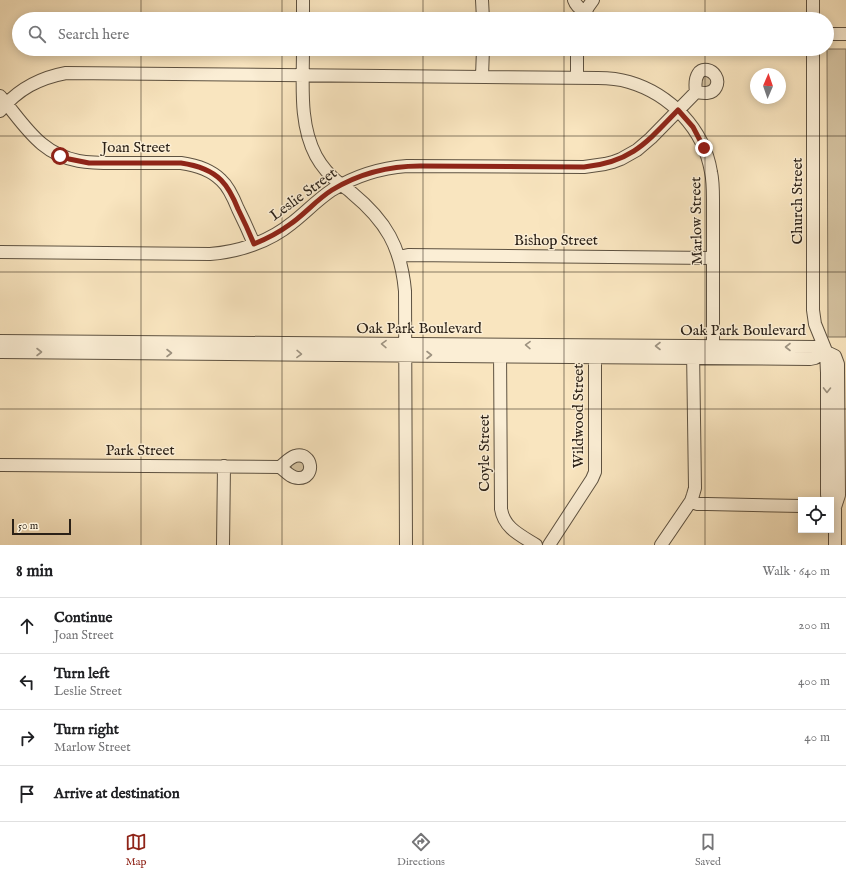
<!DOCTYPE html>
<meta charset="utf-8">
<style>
:root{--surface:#fff;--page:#f2f2f2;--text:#202124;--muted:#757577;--line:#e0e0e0;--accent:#8f2418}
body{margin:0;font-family:"IM FELL English",serif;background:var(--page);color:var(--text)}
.controls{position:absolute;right:12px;bottom:12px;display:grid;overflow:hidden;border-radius:0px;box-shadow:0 2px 10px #0003}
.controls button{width:36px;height:36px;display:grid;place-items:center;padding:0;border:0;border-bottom:1px solid var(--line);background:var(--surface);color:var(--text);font:20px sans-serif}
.compass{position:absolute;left:750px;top:68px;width:36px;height:36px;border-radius:50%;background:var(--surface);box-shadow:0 2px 10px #0003;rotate:2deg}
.scale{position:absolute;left:12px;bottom:10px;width:59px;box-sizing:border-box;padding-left:4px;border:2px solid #2b2117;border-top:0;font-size:11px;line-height:14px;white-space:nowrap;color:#2b2117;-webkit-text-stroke:3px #fbeed5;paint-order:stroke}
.stop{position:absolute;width:12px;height:12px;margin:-9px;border:3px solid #8f2418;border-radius:50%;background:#fff}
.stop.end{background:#8f2418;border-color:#fff;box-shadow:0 1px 4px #0008}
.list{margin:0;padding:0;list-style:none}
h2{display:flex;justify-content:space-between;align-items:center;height:52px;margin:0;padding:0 16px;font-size:17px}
h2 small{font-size:13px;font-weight:400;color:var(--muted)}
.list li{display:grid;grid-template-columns:26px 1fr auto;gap:12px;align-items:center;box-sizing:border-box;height:56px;padding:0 16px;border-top:1px solid var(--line)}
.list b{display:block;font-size:15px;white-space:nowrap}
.list p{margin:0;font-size:13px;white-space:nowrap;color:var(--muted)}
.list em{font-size:13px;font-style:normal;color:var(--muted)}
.icon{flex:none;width:22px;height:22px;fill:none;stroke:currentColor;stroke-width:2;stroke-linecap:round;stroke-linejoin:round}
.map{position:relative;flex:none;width:846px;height:545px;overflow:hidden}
.search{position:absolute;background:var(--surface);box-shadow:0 2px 10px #0003;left:12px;right:12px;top:12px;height:44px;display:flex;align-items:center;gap:10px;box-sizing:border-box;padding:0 14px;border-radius:22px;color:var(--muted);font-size:15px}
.sheet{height:276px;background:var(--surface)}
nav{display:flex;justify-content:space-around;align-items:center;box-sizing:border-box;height:56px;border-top:1px solid var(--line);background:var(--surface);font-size:11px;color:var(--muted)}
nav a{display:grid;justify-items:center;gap:2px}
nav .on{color:var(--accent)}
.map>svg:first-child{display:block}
</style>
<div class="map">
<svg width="846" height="545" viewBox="0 0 846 545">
<rect width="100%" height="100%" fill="#f9e5bf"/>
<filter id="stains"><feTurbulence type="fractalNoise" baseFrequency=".005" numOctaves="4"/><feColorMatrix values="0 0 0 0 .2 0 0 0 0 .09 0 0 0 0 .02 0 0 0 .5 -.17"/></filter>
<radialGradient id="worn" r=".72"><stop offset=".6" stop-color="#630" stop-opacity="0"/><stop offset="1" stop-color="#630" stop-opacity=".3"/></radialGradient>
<!-- green -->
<path fill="#d6c4a2" stroke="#80725c" d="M827 49H846V337H828Z
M708 75 713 81 709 88 701 87V77Z
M294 461H303L305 466 301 473 292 471 291 466Z"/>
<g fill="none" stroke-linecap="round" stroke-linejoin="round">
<defs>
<path id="minor" d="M482 0 483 19
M574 0C576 6 580 9 585 12
M303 19V0
M582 19 588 7 593 0
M813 19V0
M827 34H846
M303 49C303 85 299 124 316 156 322 167 330 176 340 184 344 187 348 189 352 193 386 221 401 247 405 291L406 545
M813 49V310L815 324 826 351 827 373V495L831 500
M482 76 483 49
M577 77V49
M0 96C14 112 26 131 42 144 67 165 95 163 126 163 144 163 163 163 181 163 195 165 210 169 221 180 229 187 234 199 238 209 244 221 249 232 254 244
M0 111C18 89 39 78 66 73L598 78C609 78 619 79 629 82 670 94 704 129 711 172 713 181 713 191 713 200V358
M0 252 210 254C238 252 269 242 292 223 305 213 317 200 332 190 355 176 380 168 407 166L584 167 605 164 613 162 621 159 637 150 651 138 696 92C703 93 712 95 716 87 724 71 691 56 696 92
M399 257 408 255 713 258
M0 341 816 347 835 356 838 364V370L839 495 835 507V545
M500 349 501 509C504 528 520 535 536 545
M0 352 810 359 815 358 826 351
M0 465 280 467C285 471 291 478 298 478 316 479 313 451 295 456 289 458 284 464 280 467
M691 501 697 504H707L801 506
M223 545 224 466
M549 545 592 479 595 472V349
M661 545 691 501 693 495 695 488 693 350"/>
</defs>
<!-- minor casing -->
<use href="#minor" stroke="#5e5241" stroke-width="14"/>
<!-- minor -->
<use href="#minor" stroke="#fbeed5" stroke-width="12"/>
</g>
<!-- one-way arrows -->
<defs><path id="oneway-chevron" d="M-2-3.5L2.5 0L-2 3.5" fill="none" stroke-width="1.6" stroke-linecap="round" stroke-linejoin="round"/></defs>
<g stroke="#9d9280">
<use href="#oneway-chevron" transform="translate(384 344) rotate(-179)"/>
<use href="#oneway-chevron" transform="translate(528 345) rotate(-179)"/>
<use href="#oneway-chevron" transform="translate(658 346) rotate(-180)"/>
<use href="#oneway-chevron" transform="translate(788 347) rotate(-180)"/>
<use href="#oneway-chevron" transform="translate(39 352)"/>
<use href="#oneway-chevron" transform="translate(169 353)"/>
<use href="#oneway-chevron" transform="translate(299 354) rotate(1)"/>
<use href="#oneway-chevron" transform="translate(429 355)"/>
<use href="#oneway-chevron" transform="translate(827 390) rotate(91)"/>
</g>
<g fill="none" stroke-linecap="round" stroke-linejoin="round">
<!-- route -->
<path stroke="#8f2418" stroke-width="5" d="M60 156 69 159 89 163H181C195 165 210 169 221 180 229 188 234 199 238 209 244 221 249 232 254 244 266 239 278 233 289 225 304 215 316 200 332 190 360 173 388 166 420 166L584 167C632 162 647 142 678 110L693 127 704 148"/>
</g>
<!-- grid -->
<path fill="none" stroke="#2b2117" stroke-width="1" stroke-opacity="0.55" d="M141 0V19M282 0V19M423 0V19M564 0V19M705 0V19M141 49V545M282 49V545M423 49V545M564 49V545M705 49V545M0 136H846M0 272H846M0 409H846"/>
<g text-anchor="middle" stroke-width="3" stroke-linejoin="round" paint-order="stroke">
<!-- street labels -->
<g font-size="15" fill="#2b2117" stroke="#fbeed5">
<text x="136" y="152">Joan Street</text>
<text transform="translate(303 194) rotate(-36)" y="5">Leslie Street</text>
<text transform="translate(797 201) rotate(-90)" y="5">Church Street</text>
<text transform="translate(696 221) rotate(-91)" y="5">Marlow Street</text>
<text x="556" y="245">Bishop Street</text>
<text x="419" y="333">Oak Park Boulevard</text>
<text x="743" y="335">Oak Park Boulevard</text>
<text transform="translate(578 416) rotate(-90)" y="5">Wildwood Street</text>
<text x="140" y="455">Park Street</text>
<text transform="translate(484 453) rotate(-90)" y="5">Coyle Street</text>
</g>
</g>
<rect width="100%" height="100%" filter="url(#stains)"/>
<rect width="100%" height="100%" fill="url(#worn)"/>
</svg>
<div class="controls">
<button><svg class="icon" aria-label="locate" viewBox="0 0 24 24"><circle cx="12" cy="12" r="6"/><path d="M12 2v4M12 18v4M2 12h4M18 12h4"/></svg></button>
</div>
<svg class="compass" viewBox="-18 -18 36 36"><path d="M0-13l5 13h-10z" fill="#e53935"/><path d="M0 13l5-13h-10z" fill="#757577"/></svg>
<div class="scale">50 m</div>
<div class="stop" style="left:60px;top:156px"></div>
<div class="stop end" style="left:704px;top:148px"></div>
<div class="search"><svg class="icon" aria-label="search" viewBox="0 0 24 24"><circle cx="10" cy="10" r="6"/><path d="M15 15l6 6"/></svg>Search here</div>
</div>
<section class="sheet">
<h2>8 min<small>Walk · 640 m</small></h2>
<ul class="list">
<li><svg class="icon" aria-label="ahead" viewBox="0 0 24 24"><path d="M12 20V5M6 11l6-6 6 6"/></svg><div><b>Continue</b><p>Joan Street</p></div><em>200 m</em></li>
<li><svg class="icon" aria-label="left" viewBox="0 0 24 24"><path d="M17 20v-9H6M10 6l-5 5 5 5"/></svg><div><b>Turn left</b><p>Leslie Street</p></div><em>400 m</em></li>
<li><svg class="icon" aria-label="right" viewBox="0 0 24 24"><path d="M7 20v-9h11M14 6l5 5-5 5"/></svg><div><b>Turn right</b><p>Marlow Street</p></div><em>40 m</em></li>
<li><svg class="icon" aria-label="arrive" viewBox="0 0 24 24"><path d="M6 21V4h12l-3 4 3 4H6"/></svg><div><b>Arrive at destination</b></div></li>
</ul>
</section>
<nav>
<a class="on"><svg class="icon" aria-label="map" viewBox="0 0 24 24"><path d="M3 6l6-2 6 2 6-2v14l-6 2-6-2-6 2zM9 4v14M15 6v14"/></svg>Map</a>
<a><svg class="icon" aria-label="directions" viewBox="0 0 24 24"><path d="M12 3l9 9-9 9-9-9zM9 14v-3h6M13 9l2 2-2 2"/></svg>Directions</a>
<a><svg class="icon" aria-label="saved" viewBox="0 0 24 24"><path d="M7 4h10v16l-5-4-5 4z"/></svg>Saved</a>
</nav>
